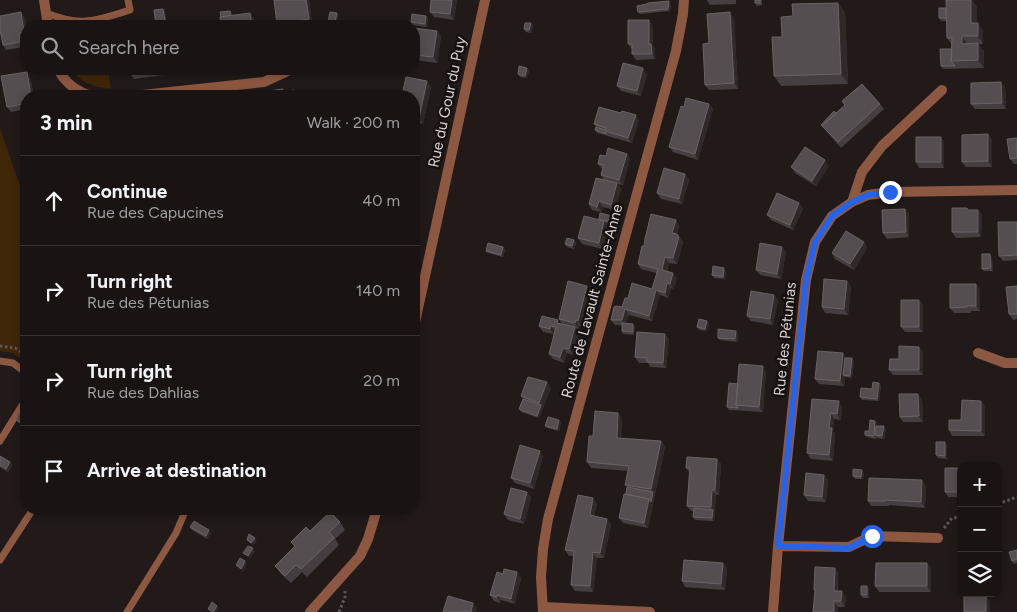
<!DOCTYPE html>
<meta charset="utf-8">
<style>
:root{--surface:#191413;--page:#221d1c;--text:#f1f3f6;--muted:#9f9ea0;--line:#373333}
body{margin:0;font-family:Figtree,sans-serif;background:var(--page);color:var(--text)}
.controls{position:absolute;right:15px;bottom:15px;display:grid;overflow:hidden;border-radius:10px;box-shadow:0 2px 8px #0003}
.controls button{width:45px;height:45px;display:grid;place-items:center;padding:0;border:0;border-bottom:1px solid var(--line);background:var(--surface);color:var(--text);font:25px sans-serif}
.stop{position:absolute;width:15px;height:15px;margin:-11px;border:4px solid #2563eb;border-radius:50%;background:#fff}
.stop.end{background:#2563eb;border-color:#fff;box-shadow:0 1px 5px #0008}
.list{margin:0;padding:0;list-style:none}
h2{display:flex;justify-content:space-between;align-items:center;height:65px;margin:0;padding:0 20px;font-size:21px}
h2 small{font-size:16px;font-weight:400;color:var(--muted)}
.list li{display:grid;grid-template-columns:32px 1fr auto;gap:15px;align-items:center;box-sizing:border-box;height:90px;padding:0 20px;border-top:1px solid var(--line)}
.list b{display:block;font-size:19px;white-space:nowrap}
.list p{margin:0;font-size:16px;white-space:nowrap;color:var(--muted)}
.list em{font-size:16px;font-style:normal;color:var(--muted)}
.icon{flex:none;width:28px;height:28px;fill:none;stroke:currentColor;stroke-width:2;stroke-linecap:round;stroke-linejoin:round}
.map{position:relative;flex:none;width:1017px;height:612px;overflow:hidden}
.search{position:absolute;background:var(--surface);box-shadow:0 2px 8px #0003;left:20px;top:20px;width:400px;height:55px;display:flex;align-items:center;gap:12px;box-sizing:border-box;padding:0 18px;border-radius:20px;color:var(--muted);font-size:19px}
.panel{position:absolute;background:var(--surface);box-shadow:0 2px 8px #0003;left:20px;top:90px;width:400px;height:425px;border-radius:20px}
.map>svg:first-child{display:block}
</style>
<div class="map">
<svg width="1017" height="612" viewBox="0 0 1017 612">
<rect width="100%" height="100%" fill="#211a19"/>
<!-- green -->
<path fill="#3f2606" d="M71 69H108L111 89C92 86 83 84 71 69Z
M0 128 20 186H26V362L13 353 0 351Z"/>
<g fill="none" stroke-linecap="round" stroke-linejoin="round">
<!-- path -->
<path stroke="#5e5857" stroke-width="3" stroke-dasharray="2.5 2.5" stroke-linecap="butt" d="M0 346 15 348 26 355
M998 504 1017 497
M944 528 952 518 961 517
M339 612 345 597V591"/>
<!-- service -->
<path stroke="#8d5841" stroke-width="7" d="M46 13C81 27 95 21 130 10L128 0
M0 361 13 363 26 373
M0 441 26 399
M0 560 33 509
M127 612 176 533 184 514V509"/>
<!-- minor -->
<path stroke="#8d5841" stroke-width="10" d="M44 0 48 26
M58 69C64 82 77 92 92 96
M133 96 264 82 292 69
M852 202 868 195 890 192 1017 190
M414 327 485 0
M978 353 1005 363H1017
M778 546 849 547 872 536 938 538
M543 607 650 612
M310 612 360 556 368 539 377 509
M773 612 778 546 806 280 815 242 832 216 852 202 862 172 882 146 942 90"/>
<!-- tertiary -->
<path stroke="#8d5841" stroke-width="10" d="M543 612 541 577 543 549 548 519 676 51 683 14 684 0"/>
</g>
<!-- wall -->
<path fill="#453e40" d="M309 0 312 24 301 26H279L277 24Z
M457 0 454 20 434 17 430 12Z
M707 0H736V4L710 5Z
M755 0H762V5L757 6 755 3Z
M838 3 845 13 848 84 781 86 774 76 782 37 793 16Z
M671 4 670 11 640 14 638 12Z
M977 6V23L983 31V44H978L984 51V68L943 69 941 66 952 49V45L947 38 946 21H941L939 18Z
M426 16 428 19 427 27 412 25 411 22Z
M25 18 26 29V37L23 38 24 47 6 50 3 45Z
M734 18 738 89 709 90 705 85 709 43Z
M531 23 533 25 531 33 526 32 524 29Z
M653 26V46L655 49V59L636 60 632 54V49L628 44Z
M414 28 437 31 441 36 437 63 415 60 414 59Z
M163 69 164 75 134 79 130 73Z
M529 71 527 78 520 77 518 74Z
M647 74 641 96 621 91 617 86Z
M30 77 34 96H26V109L11 112 7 107Z
M1001 82 1005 88 1006 109H975L971 104Z
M431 87 423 124 414 122V96Z
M842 101 880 104 884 109 841 148 821 125 836 113 845 105Z
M709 104 713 109 698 160 673 152 669 147 684 107Z
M639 120 632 143 597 133 595 130 596 127 594 124Z
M988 134 992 140V167H966L962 162Z
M1017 138V164H1014L1010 159Z
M944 142V168H919L916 162Z
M606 156 630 159 623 185 617 184 621 189 615 210 603 207 601 212 592 210 589 204 604 180 601 175 602 169 598 164Z
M829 166 816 186 795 173 791 167Z
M685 174 689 180 682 204 661 199 657 193Z
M799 203 803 209 793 230 771 220 767 215Z
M905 209 909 214V237L887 239 883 233Z
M969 210H978L982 215 981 237 956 238 952 232Z
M599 220H618L616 226 606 223 608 226 603 249 582 244 578 238Z
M676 220 679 226 677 234 683 242 677 264 669 263 667 272 677 279 673 289 671 288 668 298 660 295 652 321 629 315 626 323 635 326 634 335 623 334 622 331V325H615L611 320 622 307 628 298 652 289 657 273 641 269 638 264 644 246Z
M1017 222V260L1003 261 999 256Z
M574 240 576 243 574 249 567 247 565 244Z
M864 242 867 248 854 270 835 259 832 253Z
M503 247 505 250 503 257 488 253 486 251Z
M786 252 781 279 760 275 756 270Z
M992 257 993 271H984L982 269Z
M726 271 725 279 714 278 712 275Z
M847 281 851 287 848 315 825 313 822 307Z
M976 284 980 290V311H971V313H954L950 308Z
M1017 286V319L1013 320 1009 314Z
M591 292 581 326H579V329L575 328 579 333 573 355 567 353 564 363 553 359 549 354 554 334 543 332 539 326 560 323 562 324 559 319Z
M774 295 778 300 773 325 751 321 747 316Z
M919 300 923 305V332H905L901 327Z
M709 324 707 331 699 330 697 327Z
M665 334 669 339 666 368 650 367 648 363H639L635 357Z
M738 334 737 342 720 340 718 338Z
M919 347 923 352V375H893L889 370 899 359Z
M843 353 846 358H852L854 361 852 378 845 377 844 386 819 384 815 379Z
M766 372 763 412 729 410 727 407 738 384Z
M879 383 881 386 879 401 862 400 860 397Z
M551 388 539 418 521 412 519 409 523 399 521 396Z
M918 394 922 399 923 422H903L900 417Z
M812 399 842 407 841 420 834 419 833 431 835 434 833 461 811 459 807 453Z
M981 401 985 406V436H952L949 430Z
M26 417V428L18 422 16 420Z
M622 418 621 438 661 441 665 447 648 528 623 523 619 518 627 487 625 485 628 471 591 468 587 462 593 436Z
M561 423 559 431 547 428 545 426Z
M877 423V426L886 429 884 439 877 438 876 437V439L867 437 865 435Z
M945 442 947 445V459L938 458 936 455Z
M0 456 10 462 12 465 8 472 0 467Z
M543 456 534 489 515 483 511 478Z
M717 459 721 464 719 495H716L714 521 695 520 693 517V511H691L687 506 689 472 686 468Z
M961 468V497H948L945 492Z
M864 473 863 479H855L853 476Z
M824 475 828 480 826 502 808 501 804 495Z
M926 486 925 508 889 505V506H871L868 501Z
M527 492 531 498 524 524 508 520 504 514Z
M597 504 594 516 607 519 611 524 604 558H597L593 592 575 591 571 585 574 556H569L565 550Z
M340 522 345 530 335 539 339 545 307 577 302 572 291 583 281 574 275 566 295 547 291 542 310 531Z
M190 527 211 533 207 539 192 530Z
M1017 550V563L1014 564 1012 561Z
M723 563 727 568 725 590 685 587 682 581Z
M927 563 931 568V592H879L875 586Z
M835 568 838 574V591L846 597 845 607H838L815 592 814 590Z
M521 578 515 604 501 600 500 603 494 601 490 595Z
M867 586 869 589V598H863L861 595Z"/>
<!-- shaded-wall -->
<path fill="#30292a" d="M306 0H309L312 24 309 19Z
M452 0H457L454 20 450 14Z
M971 0H972L977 6V31L971 23Z
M669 1 671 4 670 11 668 9Z
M838 3 845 13 848 84 841 74Z
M163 9 165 11 167 26 166 25Z
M21 12 25 18 26 36 24 32Z
M730 12 734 18 738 89 734 83Z
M250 13 254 18 255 26H252Z
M337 13 339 16 336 26H334Z
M426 16 428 19 427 27 425 24Z
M649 20 653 26V46L655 49V59L652 54 649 44Z
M531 23 533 25 531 33 529 30Z
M978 23 983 31V44L978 36Z
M437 31 441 36 437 63 433 57Z
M19 33 23 38 24 47 20 42Z
M962 36 967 44H962Z
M978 43 984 51V68L978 60Z
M527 68 529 71 527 78 525 76Z
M643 68 647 74 641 96 637 91Z
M27 72 30 77 34 96H31Z
M427 81 431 87 423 124 419 118Z
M1001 82 1005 88 1006 109 1002 103Z
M22 99 26 104V109L23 104Z
M709 104 713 109 698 160 695 154Z
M636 115 639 120 632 143 628 138Z
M988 134 992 140V167L988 161Z
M941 137 944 142V168L941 162Z
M627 154 630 159 623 185 619 180Z
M825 160 829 166 816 186 812 181Z
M685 174 689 180 682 204 679 199Z
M617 183 621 189 615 210 611 205Z
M599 201 603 207 601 212 597 207Z
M799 203 803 209 793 230 790 225Z
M905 209 909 214V237L906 232Z
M978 210 982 215 981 237 978 232Z
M616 217 618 220 616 226 614 223Z
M676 220 679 226 676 238 672 233Z
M604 221 608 226 603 249 599 243Z
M679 237 683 242 677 264 673 258Z
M574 240 576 243 574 249 572 246Z
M864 242 867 248 854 270 850 264Z
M503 247 505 250 503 257 501 255Z
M782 247 786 252 781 279 777 274Z
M990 254 992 257 993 271 991 268Z
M665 257 669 263 665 276 662 270Z
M724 268 726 271 725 279 723 277Z
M673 273 677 279 673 289 670 284Z
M847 281 851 287 848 315 844 309Z
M667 283 671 288 668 298 665 293Z
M976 284 980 290V311L976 306Z
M587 286 591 292 581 326 578 321Z
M656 290 660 295 652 321 649 316Z
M774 295 778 300 773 325 770 319Z
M919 300 923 305V332L919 327Z
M625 309 629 315 625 326 622 320Z
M576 320 579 326V329L575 323Z
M707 321 709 324 707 331 705 329Z
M633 324 635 326 634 335 633 332Z
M551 326 555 331 554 334 550 329Z
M575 327 579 333 573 355 569 349Z
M736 331 738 334 737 342 735 339Z
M665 334 669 339 666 368 663 363Z
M919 347 923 352V375L919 370Z
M563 348 567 353 564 363 560 357Z
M843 353 847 359 843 375 845 377 844 386 840 381Z
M852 358 854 361 852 378 850 376Z
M763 366 766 372 763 412 759 407Z
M547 382 551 388 539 418 537 416 541 405 539 403Z
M879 383 881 386 879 401 877 399Z
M918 394 922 399 923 422 919 416Z
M839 401 842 407 841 420 837 414Z
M981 401 985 406V436L981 431Z
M618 413 622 418 621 443 617 438Z
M831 413 834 419 833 431 835 434 833 461 829 455V428Z
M559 420 561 423 559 431 557 429Z
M875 421 877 423 876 436 875 435 876 439 874 436Z
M884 426 886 429 884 439 882 436Z
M661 441 665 447 655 494 651 489Z
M945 442 947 445V459L945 456Z
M540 451 543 456 534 489 530 483Z
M717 459 721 464 719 495 715 490Z
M10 462 12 465 8 472 6 469Z
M862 470 864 473 863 479 861 477Z
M824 475 828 480 826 502 822 497Z
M922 480 926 486 925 508 921 502Z
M712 490 716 495 714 521 712 518 713 510 711 507Z
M527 492 531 498 524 524 520 519Z
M653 492 655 494 648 528 644 523 649 499Z
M593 498 597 504 593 520 590 515Z
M607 519 611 524 604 558 600 553Z
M209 530 211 533 207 539 206 536Z
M255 538 257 541 253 546 251 543Z
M253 548 255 551 250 559 248 556Z
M593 552 597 558 593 592 590 586Z
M245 561 247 564 243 572 241 569Z
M723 563 727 568 725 590 721 584Z
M927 563 931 568V592L927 586Z
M835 568 838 574 837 596 834 591Z
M517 572 521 578 515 604 511 599Z
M867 586 869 589V598L867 595Z
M842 591 846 597 845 607 841 601Z
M497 595 501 600 500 603 497 597Z
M986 596 990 601V612H986Z
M834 601 838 607V612H834Z
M473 603 477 608 476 612H471Z
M217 606 219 608 217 612H213Z"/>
<!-- building -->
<path fill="#554e50" stroke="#696364" d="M274 0H306L309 19 277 24Z
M431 0H452L450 14 430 12Z
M755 0H760V3H755Z
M946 0H971V23H978V36H962V44L978 43V60L951 61 952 38H947Z
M669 1 668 9 638 12 637 6 647 4 648 3Z
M838 3 841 74 774 76 772 37H782L781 17 793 16 792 4Z
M939 8H946V18H939Z
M163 9 166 25 156 26 154 10Z
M230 11 231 15 221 17 220 12Z
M21 12 24 32 19 33 20 42 3 45 0 30V16Z
M330 12 337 13 334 26H327Z
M730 12 734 83 705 85 703 44 709 43 707 14Z
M250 13 252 26H221L220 17Z
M412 14 426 16 425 24 411 22Z
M122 20 125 26H114L113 23Z
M628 20H649V44H651L652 54H632V44H628Z
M525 23H531L529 30 524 29Z
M414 28 437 31 433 57 414 55Z
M940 49H952L951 61 955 66H941Z
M623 63 643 68 637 91 617 86Z
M519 66 527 68 525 76 518 74Z
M129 69H150V70L130 73Z
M151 69H161L162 72 152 73Z
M27 72 31 96H26V98L22 99 23 104 7 107 1 76Z
M406 77 427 81 419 118 414 117V96H402Z
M1001 82 1002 103 971 104V83Z
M862 84 880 104 838 142 822 126 845 105 842 101Z
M283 89 284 96H263L262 92Z
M294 90 295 96 293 95 285 96 284 92Z
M231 93 232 96H211Z
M686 98 709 104 695 154 669 147 681 106 684 107Z
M599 107 621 113 622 111 636 115 628 138 605 131 606 128 594 124Z
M834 111 836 113 822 126 824 128 821 125Z
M596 127 605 130V131L607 134 595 130Z
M988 134V161L962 162V135Z
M916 137H941V162H916Z
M1017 138V158L1010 159 1007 139Z
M805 147 825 160 812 181 791 167Z
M608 148 627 154 619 180 601 175 604 165 598 164 600 155 606 156Z
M664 168 685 174 679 199 657 193Z
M596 178 617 183 611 205 599 201 597 207 589 204Z
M777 193 799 203 790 225 767 215Z
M952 208H967L968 210H978V232H952Z
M905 209 906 232 883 233 882 210Z
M600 213 616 217 614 223 599 219Z
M651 214 676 220 672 233 677 234 679 237 673 258 665 257 662 270 673 273 670 284 667 283 665 293 656 290 649 316 625 309 622 320H611L614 307 616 306 622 307 625 298H628L632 283 652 289 658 269 638 264 642 246H644L645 239Z
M584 216 604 221 599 243 578 238Z
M998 222H1017V255L999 256Z
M846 231 864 242 850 264 832 253Z
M567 238 574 240 572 246 565 244Z
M488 243 503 247 501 255 486 251Z
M760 243 782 247 777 274 756 270Z
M982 254H990L991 268 982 269Z
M713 266 724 268 723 277 712 275Z
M23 269H26V292H25Z
M824 279 847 281 844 309 822 307Z
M568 281 587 286 578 321 576 320 575 323 559 319Z
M950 284H976V306H967V307L950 308Z
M1017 286V314H1009L1006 287Z
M751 291 774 295 770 319 747 316Z
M901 300H919V327H901Z
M542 316 558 320 557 323 575 327 569 349 563 348 560 357 549 354 556 327 551 326 550 329 539 326Z
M699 319 707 321 705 329 697 327Z
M622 323 633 324V332L622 331Z
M718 329 736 331 735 339 718 338Z
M637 332 665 334 663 363 647 362V358L635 357Z
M899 346 919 347V370H889L890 359H899Z
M818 351 843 353 840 381 815 379Z
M845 358H852L850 376 843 375Z
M739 364 763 366 759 407 736 405Z
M528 377 547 382 539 403 521 396Z
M873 382 879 383 877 399 860 397 861 388 872 389Z
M729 383 738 384 736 405 738 408 727 407Z
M899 394H918L919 416 900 417Z
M523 399 541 405 537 416 519 409Z
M812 399 839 401 837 414 831 413 829 428H832L829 455 807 453Z
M962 400 981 401V431L949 430V420H961Z
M595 411 618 413 617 438 661 441 651 489 625 485 629 466 587 462 589 436H593Z
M19 413 26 417V426L16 420Z
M548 417 559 420 557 429 545 426Z
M870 420 875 421 874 436 865 435V431H869Z
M876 426H884L882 436 875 435Z
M936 442H945V456L936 455Z
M520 445 540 451 530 483 511 478Z
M0 456 10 462 6 469 0 465Z
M687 457 717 459 715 490H712L711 507 687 506 690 468H686Z
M945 468H961V492H945Z
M853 469 862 470 861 477 853 476Z
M806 473 824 475 822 497 804 495Z
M869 478 922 480 921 502 885 500V501H868Z
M627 487 653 492 651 502 649 499 626 494Z
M511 488 527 492 520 519 504 514Z
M624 494 649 499 644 523 619 518Z
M578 495 593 498 590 515 607 519 600 553 593 552 590 586 571 585 574 551 565 550Z
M694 508 713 510 712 518 693 517Z
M330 512 340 522 329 532 334 538 301 569 296 565 285 576 275 566 295 546 291 542 306 527 310 531Z
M194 521 209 530 206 536 190 527Z
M249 534 255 538 251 543 247 540Z
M248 546 253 548 248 556 243 553Z
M1017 550V559L1012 561 1009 552Z
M240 558 245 561 241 569 236 565Z
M684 560 723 563 721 584 682 581Z
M876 563H927V586H875Z
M815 567 835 568 834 591H842L841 601H834V612H813L815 590H814Z
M504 569 517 572 511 599 497 595V597L490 595 497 572 503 574Z
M861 586H867V595H861Z
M448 596 473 603 471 612H443Z
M964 596H986V612H964Z
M212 602 217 606 213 612 208 609Z"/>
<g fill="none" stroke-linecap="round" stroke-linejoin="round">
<!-- route -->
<path stroke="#2563eb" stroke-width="6" d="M872 536 849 548 778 546 806 280 815 242 832 216 852 202 868 195 890 192"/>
</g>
<g text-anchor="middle" stroke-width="5" stroke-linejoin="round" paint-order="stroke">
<!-- street labels -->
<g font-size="15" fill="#d8d3d3" stroke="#171110">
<text transform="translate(447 102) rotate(-78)" y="5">Rue du Gour du Puy</text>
<text transform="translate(592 301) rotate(-75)" y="5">Route de Lavault Sainte-Anne</text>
<text transform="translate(785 339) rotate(-84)" y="5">Rue des Pétunias</text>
</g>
</g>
</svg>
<div class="controls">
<button>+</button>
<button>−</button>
<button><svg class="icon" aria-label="layers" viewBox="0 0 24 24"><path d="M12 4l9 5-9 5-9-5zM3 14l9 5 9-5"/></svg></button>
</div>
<div class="stop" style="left:872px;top:536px"></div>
<div class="stop end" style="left:890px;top:192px"></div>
<div class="search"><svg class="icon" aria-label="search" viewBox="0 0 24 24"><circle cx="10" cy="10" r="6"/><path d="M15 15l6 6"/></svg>Search here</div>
<section class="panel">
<h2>3 min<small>Walk · 200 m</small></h2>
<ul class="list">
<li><svg class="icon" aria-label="ahead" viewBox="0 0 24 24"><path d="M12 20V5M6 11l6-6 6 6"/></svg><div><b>Continue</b><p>Rue des Capucines</p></div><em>40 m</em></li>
<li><svg class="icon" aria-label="right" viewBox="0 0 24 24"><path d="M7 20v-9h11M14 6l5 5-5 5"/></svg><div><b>Turn right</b><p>Rue des Pétunias</p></div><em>140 m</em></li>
<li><svg class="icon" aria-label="right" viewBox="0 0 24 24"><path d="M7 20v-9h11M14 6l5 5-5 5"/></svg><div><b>Turn right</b><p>Rue des Dahlias</p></div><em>20 m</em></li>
<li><svg class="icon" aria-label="arrive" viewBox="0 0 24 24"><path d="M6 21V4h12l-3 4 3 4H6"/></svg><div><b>Arrive at destination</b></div></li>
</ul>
</section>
</div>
